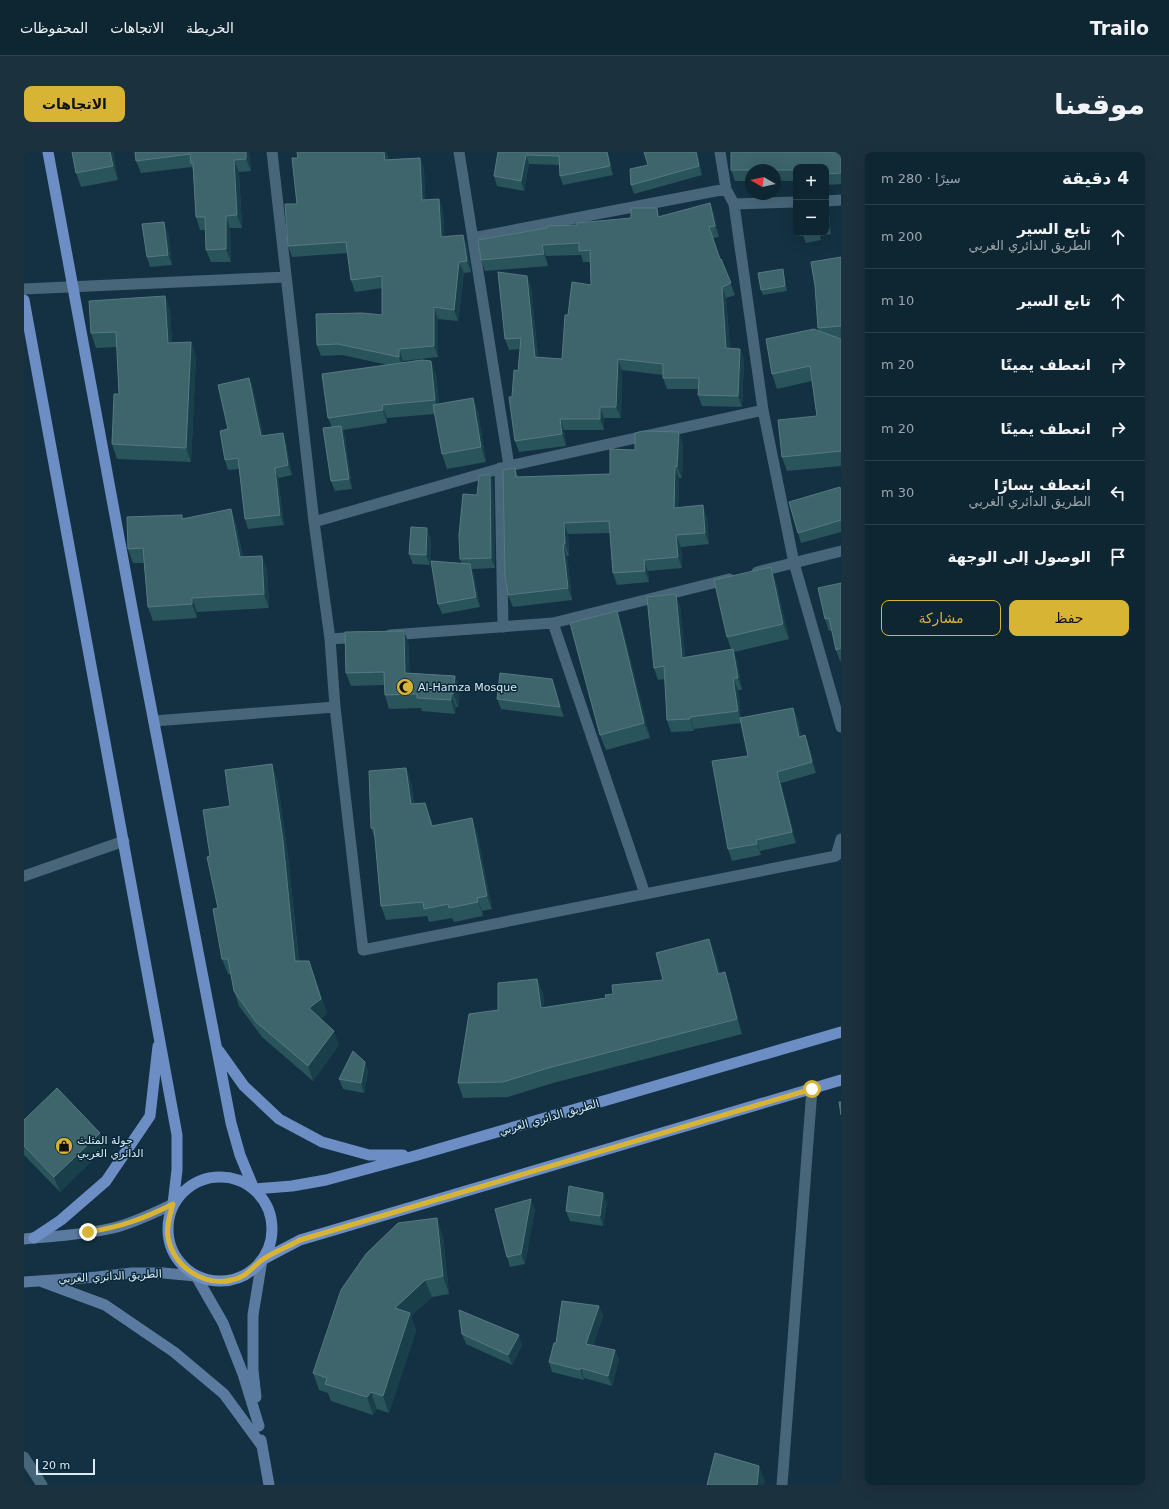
<!DOCTYPE html>
<html lang="ar">
<meta charset="utf-8">
<style>
:root{--surface:#0e2532;--page:#1c313e;--text:#f1f3f6;--muted:#9ba5ac;--line:#2e424d;--accent:#d8b434}
body{margin:0;font-family:"DejaVu Sans",Cairo,sans-serif;background:var(--page);color:var(--text);direction:rtl}
.controls{position:absolute;right:12px;top:12px;display:grid;overflow:hidden;border-radius:8px;box-shadow:0 4px 16px #0002}
.controls button{width:36px;height:36px;display:grid;place-items:center;padding:0;border:0;border-bottom:1px solid var(--line);background:var(--surface);color:var(--text);font:20px sans-serif}
.compass{position:absolute;left:721px;top:12px;width:36px;height:36px;border-radius:50%;background:var(--surface);box-shadow:0 4px 16px #0002;rotate:279deg}
.scale{position:absolute;left:12px;bottom:10px;width:59px;box-sizing:border-box;padding-left:4px;border:2px solid #daebf6;border-top:0;font-size:11px;line-height:14px;white-space:nowrap;color:#daebf6;-webkit-text-stroke:3px #082737;paint-order:stroke}
.stop{position:absolute;width:12px;height:12px;margin:-9px;border:3px solid #d8b434;border-radius:50%;background:#fff}
.stop.end{background:#d8b434;border-color:#fff;box-shadow:0 1px 4px #0008}
.list{margin:0;padding:0;list-style:none}
h2{display:flex;justify-content:space-between;align-items:center;height:52px;margin:0;padding:0 16px;font-size:17px}
h2 small{font-size:13px;font-weight:400;color:var(--muted)}
.list li{display:grid;grid-template-columns:26px 1fr auto;gap:12px;align-items:center;box-sizing:border-box;height:64px;padding:0 16px;border-top:1px solid var(--line)}
.list b{display:block;font-size:15px;white-space:nowrap}
.list p{margin:0;font-size:13px;white-space:nowrap;color:var(--muted)}
.list em{font-size:13px;font-style:normal;color:var(--muted)}
.actions{display:flex;gap:8px;padding:12px 16px}
.actions a{flex:1;padding:9px 0;border:1px solid var(--accent);border-radius:8px;text-align:center;font-size:14px;color:var(--accent)}
.actions .main{background:var(--accent);color:#111}
.icon{flex:none;width:22px;height:22px;fill:none;stroke:currentColor;stroke-width:2;stroke-linecap:round;stroke-linejoin:round}
.map{position:relative;flex:none;width:817px;height:1333px;overflow:hidden;direction:ltr;border-radius:8px}
header{display:flex;align-items:center;gap:24px;box-sizing:border-box;height:56px;padding:0 20px;background:var(--surface);border-bottom:1px solid var(--line)}
header strong{font-size:19px}
nav{display:flex;gap:22px;margin-inline-start:auto;font-size:14px}
.intro{display:flex;align-items:center;justify-content:space-between;box-sizing:border-box;height:96px;padding:0 24px}
h1{margin:0;font-size:28px}
.button{padding:10px 18px;border-radius:8px;background:var(--accent);color:#111;font-size:14px;font-weight:700}
main{display:flex;gap:24px;padding:0 24px}
aside{flex:1;background:var(--surface);border-radius:8px;box-shadow:0 4px 16px #0002}
.map>svg:first-child{display:block}
</style>
<header>
<strong>Trailo</strong>
<nav><a>الخريطة</a><a>الاتجاهات</a><a>المحفوظات</a></nav>
</header>
<div class="intro"><h1>موقعنا</h1><a class="button">الاتجاهات</a></div>
<main>
<aside>
<h2>4 دقيقة<small>سيرًا · 280 m</small></h2>
<ul class="list">
<li><svg class="icon" aria-label="ahead" viewBox="0 0 24 24"><path d="M12 20V5M6 11l6-6 6 6"/></svg><div><b>تابع السير</b><p>الطريق الدائري الغربي</p></div><em>200 m</em></li>
<li><svg class="icon" aria-label="ahead" viewBox="0 0 24 24"><path d="M12 20V5M6 11l6-6 6 6"/></svg><div><b>تابع السير</b></div><em>10 m</em></li>
<li><svg class="icon" aria-label="right" viewBox="0 0 24 24"><path d="M7 20v-9h11M14 6l5 5-5 5"/></svg><div><b>انعطف يمينًا</b></div><em>20 m</em></li>
<li><svg class="icon" aria-label="right" viewBox="0 0 24 24"><path d="M7 20v-9h11M14 6l5 5-5 5"/></svg><div><b>انعطف يمينًا</b></div><em>20 m</em></li>
<li><svg class="icon" aria-label="left" viewBox="0 0 24 24"><path d="M17 20v-9H6M10 6l-5 5 5 5"/></svg><div><b>انعطف يسارًا</b><p>الطريق الدائري الغربي</p></div><em>30 m</em></li>
<li><svg class="icon" aria-label="arrive" viewBox="0 0 24 24"><path d="M6 21V4h12l-3 4 3 4H6"/></svg><div><b>الوصول إلى الوجهة</b></div></li>
</ul>
<div class="actions"><a class="main">حفظ</a><a>مشاركة</a></div>
</aside>
<div class="map">
<svg width="817" height="1333" viewBox="0 0 817 1333">
<rect width="100%" height="100%" fill="#133142"/>
<g fill="none" stroke-linecap="round" stroke-linejoin="round">
<!-- service -->
<path stroke="#476679" stroke-width="11" d="M476 316 479 475
M0 724 100 689"/>
<!-- minor -->
<path stroke="#476679" stroke-width="11" d="M248 0 290 370 306 487 311 555 339 798 812 704 817 687
M435 0 485 314
M696 0 702 37 710 52 739 258 770 411 817 575
M802 49 817 48
M710 52 772 50
M449 86 702 37
M0 137 262 125
M290 370 485 314 739 258
M733 420 817 399
M529 471 621 742
M366 483 529 471 705 427
M306 487 335 485
M130 569 311 555
M0 1305 18 1333
M758 1333 788 937"/>
<!-- secondary -->
<path stroke="#5a7a9f" stroke-width="11" d="M0 1087C30 1084 60 1083 89 1076 110 1071 130 1061 149 1052
M0 1130 73 1125 108 1121H139L172 1124 199 1171 219 1222 235 1274
M19 1130 81 1153 150 1200 200 1242 238 1294
M232 1245 229 1218V1163L238 1108
M237 1288 245 1333"/>
<!-- primary -->
<path stroke="#6d8ec5" stroke-width="11" d="M24 0C82 324 144 648 207 971L216 1003 230 1037 268 1034 302 1028 394 1003 817 880
M0 148 153 983V1018L149 1052
M195 899 220 934 255 967 298 990 345 1003H379
M144 1077a52 52 0 1 1 104 0a52 52 0 1 1-104 0Z
M10 1086 37 1068 82 1029 126 964 134 894
M238 1108 276 1088 817 928"/>
</g>
<!-- wall -->
<path fill="#2a545b" d="M89 0 94 28 57 35 52 21Z
M111 0H225L227 19 215 20 218 76H206L207 110H187L182 98V78H176L172 65 169 19 168 15 117 21 112 9Z
M363 0 364 7 396 6 400 17 401 48 415 47 419 59 420 84 439 83 443 94 447 120 440 121 434 169 414 167V205L379 209V211L412 222 415 252 449 246 454 260 462 310 423 317 418 302 411 262 363 266V271L319 278 321 284 328 337 311 339 307 329 308 275 304 266 364 213 318 203 297 204 293 193 358 163V136L331 140 327 128 323 101 268 105 264 94 273 52 274 6Z
M474 0H585H584L589 23 539 33 536 24V13L505 12 500 39 473 34 470 24Z
M673 0 678 23 610 42 607 33 624 13Z
M817 0V32L802 33V15H772V29H751V18H727V29H711L707 18Z
M686 51 690 62 695 85 689 86 696 107H697L711 143 702 146 706 197H716L720 208 718 255 678 254 674 243V237H643L639 226V223L598 218 597 266H580V278H540L542 294 495 300 491 289 488 245 494 219 496 197 485 198 481 187 507 135 514 205 538 207 544 163 567 133 566 110H559L557 103 522 104 524 114 461 119 457 108 553 73 636 65Z
M802 55 805 62 807 82 796 84 797 88 782 91 778 81H802Z
M144 80 148 113 126 115 123 105Z
M817 105V186H815L817 187V314L763 319 758 305 793 264 788 229 753 237 748 222 795 179 794 176Z
M759 117 760 122 763 139 739 143 737 138Z
M141 144 146 159 148 191 167 190 172 205 167 310 93 307 88 292 95 242 93 195 72 196 67 181Z
M225 226 229 236 239 284 262 291 268 323 254 326 260 373 224 377 221 367 215 317 204 318 201 308 204 277Z
M659 292 658 326H655L654 355 683 365 685 392 657 395 658 416 624 419 625 430 593 433 589 421 586 381 544 382 545 404H543L548 448 489 455 484 443 491 316 494 325 586 322 611 298Z
M466 322 469 332 471 416 448 417 450 422 456 455 418 462 414 452 438 412 436 407 453 343Z
M817 338V380L777 391 774 381Z
M207 357 212 372 219 405 238 404 243 418 245 456 173 460V466L129 469 124 455 120 411H109L104 397 160 367Z
M407 386 406 413 389 412 385 402Z
M752 430 765 487 710 500 713 509 718 538H714L717 566 769 556 774 567 777 584 781 583 785 594 792 621 757 631 772 691 736 699 737 703 708 709 704 697 724 604 717 571 670 577V579L647 580 643 568 641 527 634 528 630 516 656 454 661 505 707 497 703 485Z
M817 431V509H816L812 498 808 478 805 479 801 467Z
M598 474 626 586 582 598 576 583Z
M385 492V521L431 524 436 537 434 555H432L431 562 398 559 397 556 365 557 361 543 360 533 327 534 322 521Z
M528 527 540 565 477 557 473 547Z
M382 616 387 630 390 652 406 665 409 674 453 680 468 757 458 759 459 764 430 770 428 766 405 770 403 764 362 768 357 754 351 687 347 676Z
M253 626 264 704 275 809 290 823 303 862 297 866 315 893 289 929 238 885 215 854 210 839 207 822H204L198 807 194 756 186 704 206 654Z
M691 802 696 822 706 835 718 882 529 931 484 945 439 946 434 931 474 858 513 827 519 842 520 855 582 846 589 842 639 828Z
M341 910 344 920 340 941 319 937 315 927Z
M0 968 76 981 81 996 36 1040 0 1003Z
M579 1041 583 1051 579 1074 546 1069 542 1059Z
M511 1057 501 1112 486 1115 483 1105Z
M419 1084 425 1142 408 1145 387 1164 392 1179 365 1261 353 1257 349 1263 307 1249 304 1241 295 1238 289 1221Z
M575 1154 579 1164 569 1194 591 1198 595 1208 588 1234 560 1226V1228L528 1220 525 1210 532 1191Z
M438 1182 498 1193 488 1213 442 1192Z"/>
<!-- shaded-wall -->
<path fill="#193f4a" d="M86 0H89L94 28 89 14Z
M222 0H225L227 19 222 7Z
M360 0H363L365 19 361 8Z
M583 0H584L589 23 586 14Z
M672 0H673L678 23 675 14Z
M502 3 505 12 500 39 497 29Z
M396 6 400 17 402 59 398 48Z
M210 8 215 20 218 76 213 63Z
M415 47 419 59 421 96 417 85Z
M686 51 690 62 695 85 691 74Z
M802 55 805 62 807 82 804 72Z
M633 56 637 67 634 65Z
M202 64 206 76 207 110 202 97Z
M140 70 144 80 148 113 144 103Z
M439 83 443 94 447 120 443 109Z
M518 93 522 104 524 114 520 102Z
M435 110 440 121 434 169 430 158Z
M759 117 760 122 763 139 761 134Z
M503 124 507 135 515 216 511 205Z
M698 135 702 146 707 208 702 196Z
M141 144 146 159 149 206 144 191Z
M410 155 414 167V205L410 194Z
M167 190 172 205 167 310 162 296Z
M375 197 379 209V216L375 205Z
M716 197 720 208 718 255 714 244Z
M594 207 598 218 597 266 592 255Z
M407 209 412 222 416 261 411 248Z
M225 226 229 236 241 295 237 284Z
M449 246 454 260 462 310 457 295Z
M358 253 363 266V271L359 258Z
M576 255 580 266V278L576 267Z
M536 267 540 278 542 294 538 282Z
M317 274 321 284 328 337 325 327Z
M655 280 659 292 658 326 653 315Z
M259 281 262 291 268 323 264 313Z
M651 314 655 326 654 367 650 356Z
M251 316 254 326 260 373 256 363Z
M466 322 469 332 471 416 467 406Z
M679 353 683 365 685 392 681 381Z
M207 357 212 372 221 419 216 405Z
M540 371 544 382 545 404 541 392Z
M403 376 407 386 406 413 402 403Z
M652 383 657 395 658 416 654 405Z
M539 392 543 404 548 448 544 436Z
M238 404 243 418 245 456 240 442Z
M620 408 624 419 625 430 621 419Z
M446 412 450 422 456 455 452 445Z
M747 415 752 430 765 487 759 472Z
M652 442 656 454 663 518 658 506Z
M168 446 173 460V466L168 452Z
M593 459 598 474 626 586 620 571Z
M380 479 385 492 386 534 381 521Z
M709 497 713 509 718 538 714 526Z
M431 524 436 537 434 555 429 542Z
M709 526 714 538 718 571 714 559Z
M528 527 532 537 540 565 536 555Z
M427 541 432 555 431 562 427 548Z
M769 556 774 567 779 596 775 585Z
M666 565 670 577V579L666 567Z
M781 583 785 594 792 621 788 610Z
M248 612 253 626 264 704 276 824 271 809Z
M382 616 387 630 391 666 387 652Z
M753 620 757 631 772 691 768 680Z
M401 651 406 665 413 688 408 674Z
M448 666 453 680 468 757 463 744Z
M732 688 736 699 737 703 733 692Z
M453 746 458 759 459 764 454 750Z
M685 787 691 802 700 837 694 822Z
M285 809 303 862 291 871 285 856Z
M701 820 706 835 718 882 713 867Z
M513 827 519 842 522 871 517 856Z
M310 879 315 893 289 929 284 914Z
M341 910 344 920 340 941 337 931Z
M76 981 81 996 36 1040 30 1025Z
M579 1041 583 1051 579 1074 576 1064Z
M507 1047 511 1057 501 1112 497 1102Z
M413 1066 419 1084 425 1142 419 1124Z
M401 1128 408 1145 387 1164 392 1179 365 1261 359 1244 371 1156Z
M575 1154 579 1164 566 1202 562 1192Z
M495 1183 498 1193 488 1213 484 1203Z
M591 1198 595 1208 588 1234 584 1224Z
M557 1216 560 1226V1228L556 1218Z
M347 1240 353 1257 349 1263 343 1245Z
M735 1314 741 1329 740 1333H733Z"/>
<!-- building -->
<path fill="#3d656b" stroke="#567a81" d="M48 0H86L89 14 52 21Z
M111 0H222V7L210 8 213 63 202 64V97L182 98 181 65H172L169 11 167 12 166 2 112 9Z
M273 0H360L361 8 396 6 398 48 415 47 417 85 439 83 443 109 435 110 430 158 410 155V194L375 197V205L314 192 293 193 292 162 338 161 358 163V124L327 128 322 90 264 94 261 52H273L268 6H274Z
M474 0H583L586 14 536 24 535 4 502 3 497 29 470 24Z
M620 0H672L675 14 607 33 606 17 624 13Z
M707 0H817V21L802 22V15H772V18H707Z
M686 51 691 74 685 75 696 107H697L707 131 698 135 702 196 716 197 714 244 674 243 675 226H639V212L594 207 592 255H576V267H536L538 282 491 289 485 245H488L490 218 494 219 497 186 481 187 474 120 503 124 511 205 538 207 541 163H544L548 130 567 133 566 98 555 99V91L518 93 520 102 457 108 454 88 523 76V74L553 73V71L607 66V56H633L634 65Z
M802 59 804 72H802Z
M140 70 144 103 123 105 118 72Z
M817 105V174L794 176 791 134 787 110Z
M759 117 761 134 737 138 734 121Z
M141 144 144 191 167 190 162 296 88 292 90 242H95L92 180 67 181 65 149Z
M790 177 817 187V299L758 305 754 268 793 264 786 214 748 222 742 187Z
M398 208 407 209 411 248 358 253 359 258 304 266 298 222Z
M225 226 237 284 259 281 264 313 251 316 256 363 221 367 214 306 201 308 196 279 204 277 194 233Z
M449 246 457 295 418 302 409 253Z
M317 274 325 327 307 329 299 276Z
M619 279 655 280 653 315 651 314 650 356 679 353 681 381 652 383 654 405 620 408 621 419 589 421 585 369 540 371 541 392H539L544 436 484 443 481 424 479 318 491 316 492 325 586 322V297L611 298V281Z
M466 322 467 406 436 407 435 383 439 342 453 343 455 324Z
M816 335 817 339V368L774 381 765 350Z
M207 357 216 405 238 404 240 442 168 446V452L124 455 119 396 104 397 103 365 158 363V367Z
M387 375 403 376 402 403 385 402Z
M407 409 446 412 452 445 414 452Z
M747 415 759 472 703 485 690 428Z
M817 431V496L812 498 805 466 801 467 794 436Z
M652 442 658 506 709 497 714 526H709L714 559 666 565V567L643 568 640 514 630 516 623 445Z
M593 459 620 571 576 583 546 471Z
M380 479 381 521 431 524 429 542 427 541V548L393 546V542L361 543 360 520 322 521 321 480Z
M476 521 528 527 536 555 473 547Z
M769 556 775 585 781 583 788 610 753 620 768 680 732 688 733 692 704 697 688 609 724 604 716 566Z
M248 612 259 689 271 809H285L297 847 285 856 310 879 284 914 232 870 210 839 204 807H198L189 757 194 756 183 705 186 704 179 658 206 654 201 618Z
M382 616 387 652 401 651 408 674 448 666 463 744 453 746 454 750 425 756 424 752 400 757 399 750 357 754 350 676H347L345 619Z
M685 787 694 822 701 820 713 867 524 916 479 930 434 931 445 862 474 858V831L513 827 517 856 582 846 581 843 589 842 588 833 639 828 632 801Z
M329 899 341 910 337 931 315 927Z
M33 936 76 981 30 1025 0 994V968Z
M815 950H817V963Z
M545 1034 579 1041 576 1064 542 1059Z
M507 1047 497 1102 483 1105 471 1057Z
M413 1066 419 1124 401 1128 371 1156 386 1161 359 1244 347 1240 343 1245 301 1232 303 1226 289 1221 317 1138 342 1102 374 1071Z
M538 1149 575 1154 562 1192 591 1198 584 1224 557 1216 556 1218 525 1210 530 1191H532Z
M435 1158 495 1183 484 1203 438 1182Z
M691 1301 735 1314 733 1333H683Z"/>
<g fill="none" stroke-linecap="round" stroke-linejoin="round">
<!-- route -->
<path stroke="#d8b434" stroke-width="5" d="M64 1080C97 1075 119 1067 149 1052 146 1063 142 1074 144 1085 149 1114 179 1135 208 1128 223 1125 227 1116 238 1108 249 1100 264 1095 276 1088L788 937"/>
</g>
<!-- icons -->
<defs>
<symbol id="mosque-disc" viewBox="-11 -11 22 22"><circle r="9.5" fill="#d8b434" stroke="#082737"/><path d="M3.5-4.9A6 6 0 1 0 3.5 4.9A5 5 0 1 1 3.5-4.9Z" fill="#111"/></symbol>
<symbol id="shop-disc" viewBox="-11 -11 22 22"><circle r="9.5" fill="#d8b434" stroke="#082737"/><path d="M-5-2.5h2.3a2.7 3.5 0 0 1 5.4 0H5L5.5 6h-11ZM-1.5-2.5h3a1.5 2.3 0 0 0-3 0Z" fill="#111"/></symbol>
</defs>
<g fill-rule="evenodd">
<use href="#mosque-disc" x="371" y="525" width="20" height="20"/>
<use href="#shop-disc" x="30" y="984" width="20" height="20"/>
</g>
<g text-anchor="middle" stroke-width="3" stroke-linejoin="round" paint-order="stroke">
<!-- poi labels -->
<g font-size="11" fill="#daebf6" stroke="#082737" text-anchor="start">
<text x="394" y="539">Al-Hamza Mosque</text>
<text x="53" y="992">جولة المثلث<tspan x="53" dy="13">الدائري الغربي</tspan></text>
</g>
<!-- street labels -->
<g font-size="11" fill="#daebf6" stroke="#082737">
<text transform="translate(525 965) rotate(-16)" y="4">الطريق الدائري الغربي</text>
<text transform="translate(86 1124) rotate(-3)" y="4">الطريق الدائري الغربي</text>
</g>
</g>
</svg>
<div class="controls">
<button>+</button>
<button>−</button>
</div>
<svg class="compass" viewBox="-18 -18 36 36"><path d="M0-13l5 13h-10z" fill="#e53935"/><path d="M0 13l5-13h-10z" fill="#9ba5ac"/></svg>
<div class="scale">20 m</div>
<div class="stop" style="left:788px;top:937px"></div>
<div class="stop end" style="left:64px;top:1080px"></div>
</div>
</main>
